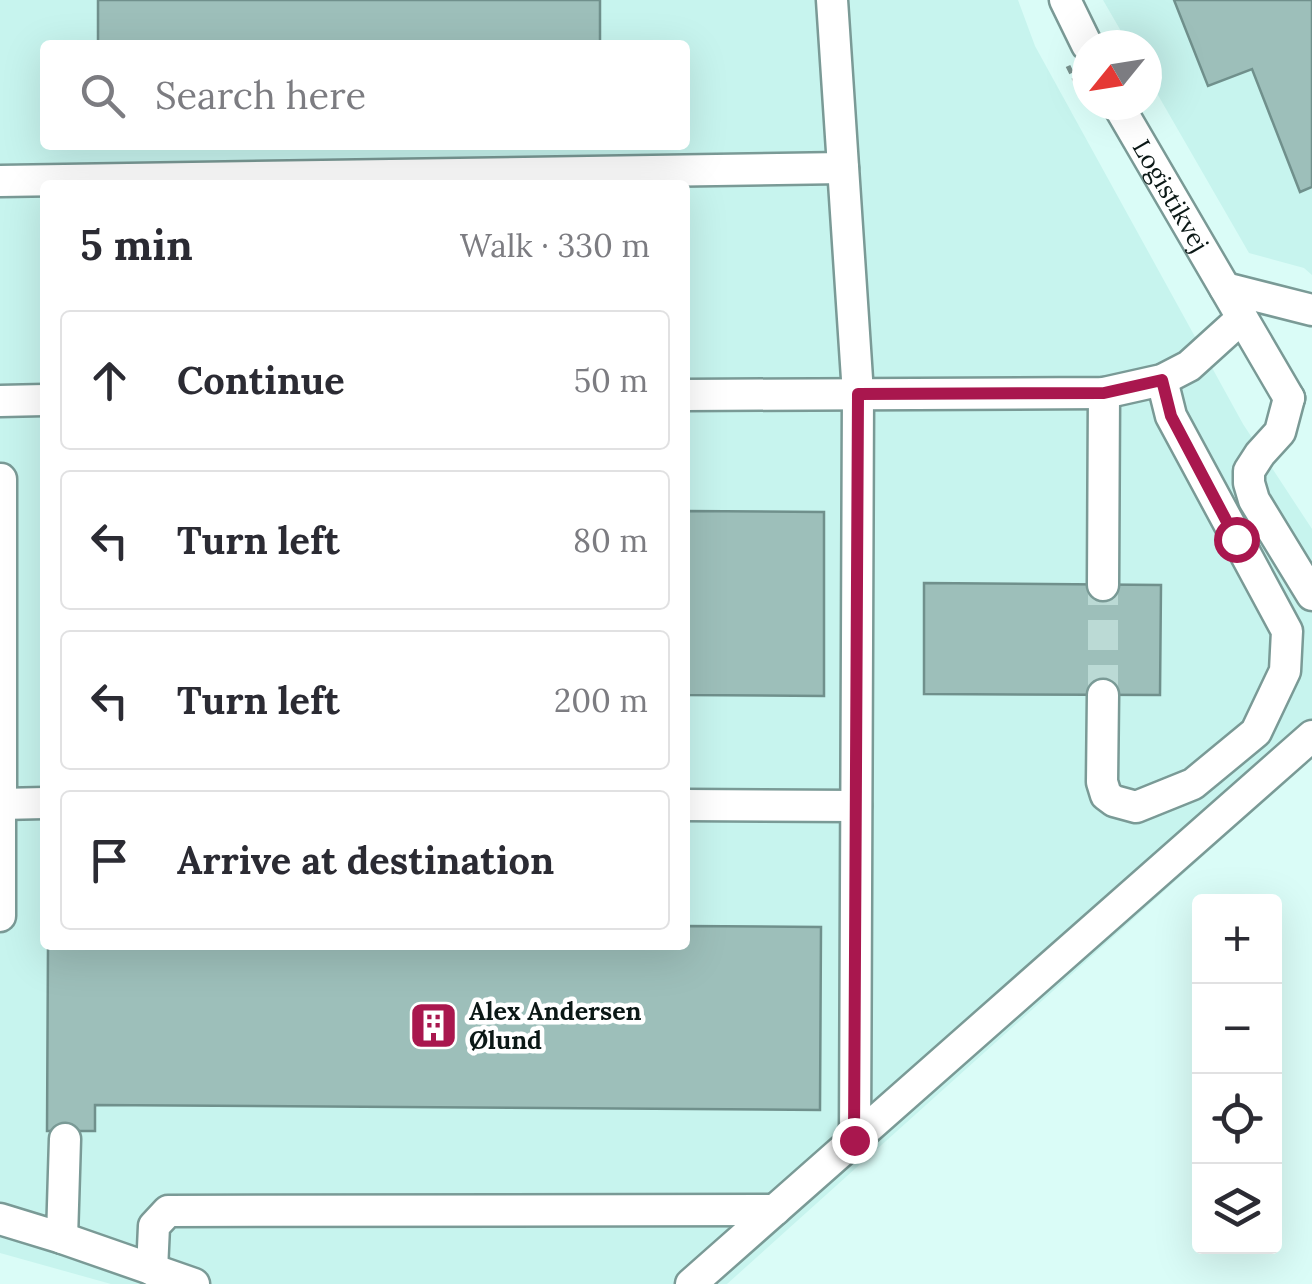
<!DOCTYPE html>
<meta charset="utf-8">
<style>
:root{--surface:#fff;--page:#f2f2f3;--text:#2b2b33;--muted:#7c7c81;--line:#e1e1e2}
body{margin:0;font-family:Lora,serif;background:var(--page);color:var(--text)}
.controls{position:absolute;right:30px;bottom:30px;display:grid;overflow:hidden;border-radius:10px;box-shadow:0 10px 40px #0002}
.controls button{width:90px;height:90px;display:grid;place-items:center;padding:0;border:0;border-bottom:2px solid var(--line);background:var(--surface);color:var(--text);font:50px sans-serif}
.compass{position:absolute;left:1072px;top:30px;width:90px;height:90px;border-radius:50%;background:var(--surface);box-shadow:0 10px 40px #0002;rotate:240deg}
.stop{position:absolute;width:30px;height:30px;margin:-22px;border:8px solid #a9174e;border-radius:50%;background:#fff}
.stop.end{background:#a9174e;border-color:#fff;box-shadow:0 2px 10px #0008}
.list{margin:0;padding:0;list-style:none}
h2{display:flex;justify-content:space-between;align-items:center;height:130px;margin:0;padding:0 40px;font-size:42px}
h2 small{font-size:32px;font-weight:400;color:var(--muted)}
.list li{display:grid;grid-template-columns:65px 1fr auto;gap:30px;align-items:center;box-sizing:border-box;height:140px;margin:0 20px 20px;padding:0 20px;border:2px solid var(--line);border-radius:10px}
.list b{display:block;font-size:38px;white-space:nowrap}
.list em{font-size:32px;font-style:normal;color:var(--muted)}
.icon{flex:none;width:55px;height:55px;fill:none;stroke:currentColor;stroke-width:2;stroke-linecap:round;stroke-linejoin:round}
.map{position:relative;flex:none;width:1312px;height:1284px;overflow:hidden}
.search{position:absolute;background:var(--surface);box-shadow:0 10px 40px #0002;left:40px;top:40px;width:650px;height:110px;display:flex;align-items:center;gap:25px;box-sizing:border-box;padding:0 35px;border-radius:10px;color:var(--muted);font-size:38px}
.panel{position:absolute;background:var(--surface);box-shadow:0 10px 40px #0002;left:40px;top:180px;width:650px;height:770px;border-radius:10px}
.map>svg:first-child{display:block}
</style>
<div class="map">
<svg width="1312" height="1284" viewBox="0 0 1312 1284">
<rect width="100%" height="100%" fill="#dafcf7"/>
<!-- built -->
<path fill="#c7f4ee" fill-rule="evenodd" d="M0 0H1018L1035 46 1243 424 1312 529V758L727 1284H111L0 1253ZM45 45H685V145H45ZM45 185H685V945H45Z
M1103 0H1312V275L1304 268 1249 253 1147 76V45H1129Z"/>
<!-- building -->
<path fill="#9dbfba" stroke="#70908c" stroke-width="2.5" d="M98 0H600V45H98Z
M1174 0H1312V187L1300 192 1252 69 1208 86Z
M685 511 824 512V696L685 695Z
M924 583 1161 585 1160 695 924 694Z
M685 926 821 927 820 1110 95 1105V1131H47L48 945H685Z"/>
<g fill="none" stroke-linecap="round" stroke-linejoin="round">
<!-- minor-tunnel -->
<path stroke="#bbdad5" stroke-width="30" stroke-dasharray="30 15" stroke-linecap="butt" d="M1103 695V585"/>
<defs>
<g id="minor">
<path d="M832 0 858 394 855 1140"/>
<path d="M1065 0 1087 45"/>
<path id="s1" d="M1118 105 1289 398"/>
<path d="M0 181 843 168"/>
<path d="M1225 288 1312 310"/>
<path d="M685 395 1104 393 1162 380 1189 366 1242 318"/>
<path d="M1289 398 1280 432 1260 454 1249 471V483L1254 500 1312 595"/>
<path d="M0 401 45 400"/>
<path d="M1 479V804L45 803"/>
<path d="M1103 585 1104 393"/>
<path d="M1103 695 1102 782 1106 795 1114 801 1136 807 1193 784 1256 732 1285 671 1287 631 1171 416 1162 380"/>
<path d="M0 803V916"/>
<path d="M685 805 856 806"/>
<path d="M0 1219 62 1238 65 1139"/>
<path d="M62 1238 194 1284"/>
<path d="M152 1270 154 1226 168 1211 775 1210"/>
<path d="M691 1284 1312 736"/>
</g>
</defs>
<!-- minor casing -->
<use href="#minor" stroke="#7a9a96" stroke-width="35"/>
<!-- path -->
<path stroke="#78908c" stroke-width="5" stroke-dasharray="8 5" stroke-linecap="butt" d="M1068 66 1087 104"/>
<!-- minor -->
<use href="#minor" stroke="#fff" stroke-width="30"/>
</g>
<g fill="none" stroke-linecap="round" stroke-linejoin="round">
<!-- route -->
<path stroke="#a9174e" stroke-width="12" d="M854 1140 858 394 1104 393 1162 380 1171 416 1236 539"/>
</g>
<!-- icons -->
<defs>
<symbol id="building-square" viewBox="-11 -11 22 22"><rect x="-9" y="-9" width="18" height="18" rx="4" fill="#a9174e" stroke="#fff"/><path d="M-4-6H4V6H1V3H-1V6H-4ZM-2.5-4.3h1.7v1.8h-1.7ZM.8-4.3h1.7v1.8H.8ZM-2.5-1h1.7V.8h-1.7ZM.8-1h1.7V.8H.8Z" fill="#fff"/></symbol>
</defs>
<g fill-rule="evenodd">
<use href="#building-square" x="406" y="998" width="55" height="55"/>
</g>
<g text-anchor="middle" stroke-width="9" stroke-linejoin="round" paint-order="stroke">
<!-- street labels -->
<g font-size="25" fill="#0b1816" stroke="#fff">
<text dy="9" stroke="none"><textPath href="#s1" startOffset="105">Logistikvej</textPath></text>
</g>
<!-- poi labels -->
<g font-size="25" font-weight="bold" fill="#0b1816" stroke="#fff" text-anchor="start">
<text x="469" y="1020">Alex Andersen<tspan x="469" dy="29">Ølund</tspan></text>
</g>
</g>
</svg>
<div class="controls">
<button>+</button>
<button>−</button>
<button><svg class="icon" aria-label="locate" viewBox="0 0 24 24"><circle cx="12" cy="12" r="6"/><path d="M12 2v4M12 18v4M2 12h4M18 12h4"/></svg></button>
<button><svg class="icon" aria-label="layers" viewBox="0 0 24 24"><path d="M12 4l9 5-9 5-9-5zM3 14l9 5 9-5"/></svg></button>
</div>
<svg class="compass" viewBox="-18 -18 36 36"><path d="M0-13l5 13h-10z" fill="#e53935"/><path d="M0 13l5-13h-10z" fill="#7c7c81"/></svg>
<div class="stop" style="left:1236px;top:539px"></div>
<div class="stop end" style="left:854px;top:1140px"></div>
<div class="search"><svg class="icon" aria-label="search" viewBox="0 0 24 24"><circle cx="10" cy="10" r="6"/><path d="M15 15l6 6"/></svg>Search here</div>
<section class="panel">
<h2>5 min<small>Walk · 330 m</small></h2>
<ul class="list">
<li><svg class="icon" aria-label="ahead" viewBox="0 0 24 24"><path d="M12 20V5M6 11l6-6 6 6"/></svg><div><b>Continue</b></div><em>50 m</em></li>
<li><svg class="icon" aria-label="left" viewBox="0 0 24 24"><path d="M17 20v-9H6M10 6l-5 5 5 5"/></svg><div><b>Turn left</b></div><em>80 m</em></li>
<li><svg class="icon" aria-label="left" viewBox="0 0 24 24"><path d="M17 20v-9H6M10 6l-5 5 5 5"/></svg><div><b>Turn left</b></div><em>200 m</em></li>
<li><svg class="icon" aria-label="arrive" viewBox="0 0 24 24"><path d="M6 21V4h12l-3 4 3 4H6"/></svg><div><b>Arrive at destination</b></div></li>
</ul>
</section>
</div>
